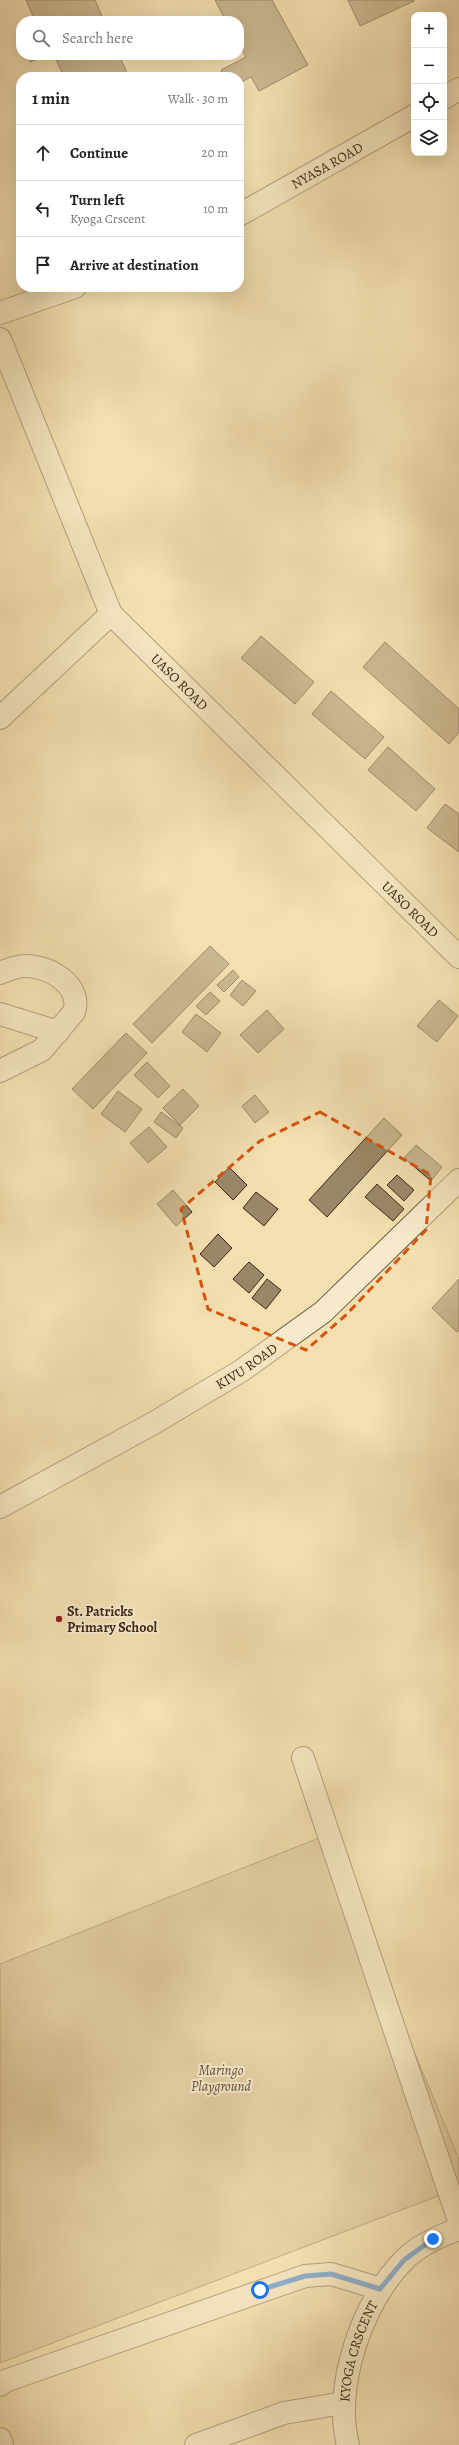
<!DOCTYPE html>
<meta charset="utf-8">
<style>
:root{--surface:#fff;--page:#f2f2f2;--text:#222;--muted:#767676;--line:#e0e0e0}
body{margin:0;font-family:Alegreya,serif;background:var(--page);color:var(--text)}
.controls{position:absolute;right:12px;top:12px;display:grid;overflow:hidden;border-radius:8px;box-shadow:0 4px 16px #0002}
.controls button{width:36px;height:36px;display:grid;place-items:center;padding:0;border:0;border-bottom:1px solid var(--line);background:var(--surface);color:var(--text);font:20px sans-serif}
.stop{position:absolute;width:12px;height:12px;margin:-9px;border:3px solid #1a73e8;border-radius:50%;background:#fff}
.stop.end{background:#1a73e8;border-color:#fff;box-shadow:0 1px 4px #0008}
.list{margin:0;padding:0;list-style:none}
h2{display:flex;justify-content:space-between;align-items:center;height:52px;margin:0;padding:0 16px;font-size:17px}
h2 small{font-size:13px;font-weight:400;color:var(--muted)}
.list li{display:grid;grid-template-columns:26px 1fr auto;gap:12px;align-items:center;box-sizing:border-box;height:56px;padding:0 16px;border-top:1px solid var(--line)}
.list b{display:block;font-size:15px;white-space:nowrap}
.list p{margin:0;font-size:13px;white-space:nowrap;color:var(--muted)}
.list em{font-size:13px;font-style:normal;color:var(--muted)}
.icon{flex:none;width:22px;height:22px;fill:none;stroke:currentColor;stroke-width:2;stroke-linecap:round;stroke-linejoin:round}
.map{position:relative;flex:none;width:459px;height:2445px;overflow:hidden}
.search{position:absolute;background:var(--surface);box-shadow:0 4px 16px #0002;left:16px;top:16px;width:228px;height:44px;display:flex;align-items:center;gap:10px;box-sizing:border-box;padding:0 14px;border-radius:16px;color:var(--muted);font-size:15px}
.panel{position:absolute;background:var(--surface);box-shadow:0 4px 16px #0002;left:16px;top:72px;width:228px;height:220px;border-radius:16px}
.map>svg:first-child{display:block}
</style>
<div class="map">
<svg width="459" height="2445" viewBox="0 0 459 2445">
<rect width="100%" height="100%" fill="#f3dfb0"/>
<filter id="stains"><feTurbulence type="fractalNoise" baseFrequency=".005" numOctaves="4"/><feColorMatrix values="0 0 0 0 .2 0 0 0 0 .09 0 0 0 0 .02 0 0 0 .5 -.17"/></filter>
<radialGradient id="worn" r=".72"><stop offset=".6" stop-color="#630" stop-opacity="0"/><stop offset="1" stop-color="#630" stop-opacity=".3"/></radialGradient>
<!-- green -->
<path fill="#d4c096" stroke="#887457" d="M324 1836 459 2159V2188L0 2363V1964Z"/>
<!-- building -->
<path fill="#9b8767" stroke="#3c2718" d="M26 0H95L104 21H35Z
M215 0H272L308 65 259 91 251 77 239 83V77H225L221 70 246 57 239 45V21H226Z
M348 0H414V1L360 26Z
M27 55H45L30 62Z
M54 55H119L129 77H64Z
M261 636 314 682 295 704 241 658Z
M385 642 459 709V732L449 744 363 667Z
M331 691 384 737 365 759 312 714Z
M388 747 435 789 416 811 368 770Z
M445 804 459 814V852L427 828Z
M210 946 229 964 152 1043 133 1024Z
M233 970 239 977 224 992 217 985Z
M242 980 256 991 243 1006 230 995Z
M210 992 220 1001 206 1015 196 1006Z
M439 1000 458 1016 437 1042 417 1026Z
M267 1010 284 1029 258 1053 240 1035Z
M196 1014 221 1033 207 1052 182 1032Z
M126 1033 147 1053 93 1109 72 1089Z
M147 1062 170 1086 158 1098 134 1075Z
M183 1089 199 1106 180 1125 163 1108Z
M118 1091 142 1109 125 1132 101 1114Z
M255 1095 269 1112 255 1123 242 1106Z
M161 1112 183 1128 176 1138 154 1122Z
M384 1118 402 1135 327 1217 309 1200Z
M149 1127 167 1147 148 1163 130 1143Z
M416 1145 442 1167 431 1181 404 1158Z
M229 1167 247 1185 233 1200 215 1182Z
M397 1175 414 1190 404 1201 387 1185Z
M377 1184 404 1209 393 1221 365 1197Z
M173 1190 192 1212 176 1226 157 1204Z
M256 1192 278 1209 264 1226 243 1208Z
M218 1234 232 1248 214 1267 200 1254Z
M249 1262 264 1275 249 1293 233 1279Z
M267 1279 281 1290 266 1309 252 1298Z
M459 1279V1330L457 1332 432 1308Z"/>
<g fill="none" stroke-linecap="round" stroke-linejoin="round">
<defs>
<g id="minor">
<path d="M444 98 459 89"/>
<path id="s1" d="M239 215 414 116"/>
<path d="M0 313 75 287"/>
<path id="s2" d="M0 339 111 614 459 957"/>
<path d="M0 718 111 614"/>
<path d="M0 973C7 970 17 966 24 966 48 965 83 985 74 1012L42 1050 0 1071"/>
<path d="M0 1014 58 1032"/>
<path id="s3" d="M0 1507 152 1424 241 1371 323 1312 459 1180"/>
<path d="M303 1758 459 2221"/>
<path d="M0 2385 5 2381 305 2276 331 2274 381 2289"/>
<path d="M0 2439 2 2445"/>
<path d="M196 2445 284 2413 343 2403"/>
<path id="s4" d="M348 2445C333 2387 362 2302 404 2260 419 2245 439 2236 459 2229"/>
</g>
</defs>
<!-- minor casing -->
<use href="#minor" stroke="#6a553e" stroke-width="24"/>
<!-- minor -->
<use href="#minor" stroke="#f7eacc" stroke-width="22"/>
</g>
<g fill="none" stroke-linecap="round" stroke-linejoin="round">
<!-- route -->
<path stroke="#1a73e8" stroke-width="5" d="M260 2290 305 2276 331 2274 380 2289 404 2260 433 2239"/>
</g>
<!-- marked area -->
<path d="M0 0H459V2445H0ZM320 1112 431 1175 426 1230 346 1315 306 1350 208 1309 181 1209 260 1141Z" fill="#f3dfb0" fill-opacity=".55" fill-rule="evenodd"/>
<path fill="none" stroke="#d7540d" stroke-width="3" stroke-dasharray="8 5" stroke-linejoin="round" d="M320 1112 431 1175 426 1230 346 1315 306 1350 208 1309 181 1209 260 1141Z"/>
<!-- markers -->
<circle fill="#8f2418" stroke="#f7eacc" stroke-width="1.5" cx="59" cy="1619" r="4"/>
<g text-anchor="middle" stroke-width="4" stroke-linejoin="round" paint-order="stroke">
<!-- street labels -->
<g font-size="14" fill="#3c2718" stroke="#f7eacc">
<text dy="5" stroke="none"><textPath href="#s1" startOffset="101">NYASA ROAD</textPath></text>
<text dy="5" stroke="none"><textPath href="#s2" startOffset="393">UASO ROAD</textPath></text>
<text dy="5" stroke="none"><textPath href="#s2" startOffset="717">UASO ROAD</textPath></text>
<text dy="5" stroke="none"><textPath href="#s3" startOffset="284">KIVU ROAD</textPath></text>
<text dy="5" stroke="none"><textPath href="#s4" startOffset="96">KYOGA CRSCENT</textPath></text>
</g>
<!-- poi labels -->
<g font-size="14" font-weight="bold" fill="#3c2718" stroke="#f7eacc" text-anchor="start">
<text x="67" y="1616">St. Patricks<tspan x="67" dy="16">Primary School</tspan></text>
</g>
<!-- park labels -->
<g font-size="14" font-style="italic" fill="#624d38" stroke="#f7eacc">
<text x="221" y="2075">Maringo<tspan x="221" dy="16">Playground</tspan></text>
</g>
</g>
<rect width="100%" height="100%" filter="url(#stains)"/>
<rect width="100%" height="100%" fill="url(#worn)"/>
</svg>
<div class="controls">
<button>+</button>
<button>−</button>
<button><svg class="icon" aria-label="locate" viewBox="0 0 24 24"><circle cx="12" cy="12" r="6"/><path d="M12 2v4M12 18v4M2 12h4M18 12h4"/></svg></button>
<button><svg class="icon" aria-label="layers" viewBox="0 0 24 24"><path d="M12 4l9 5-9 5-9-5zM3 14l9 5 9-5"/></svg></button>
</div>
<div class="stop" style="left:260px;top:2290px"></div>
<div class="stop end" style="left:433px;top:2239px"></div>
<div class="search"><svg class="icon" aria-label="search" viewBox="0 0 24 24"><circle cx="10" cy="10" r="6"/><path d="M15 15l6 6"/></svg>Search here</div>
<section class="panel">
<h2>1 min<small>Walk · 30 m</small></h2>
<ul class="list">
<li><svg class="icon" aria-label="ahead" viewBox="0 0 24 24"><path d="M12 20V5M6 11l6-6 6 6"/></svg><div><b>Continue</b></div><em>20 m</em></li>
<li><svg class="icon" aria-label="left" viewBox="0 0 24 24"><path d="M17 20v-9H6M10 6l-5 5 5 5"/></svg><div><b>Turn left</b><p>Kyoga Crscent</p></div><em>10 m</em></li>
<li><svg class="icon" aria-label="arrive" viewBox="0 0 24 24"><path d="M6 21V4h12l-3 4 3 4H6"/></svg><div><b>Arrive at destination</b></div></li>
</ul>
</section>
</div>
